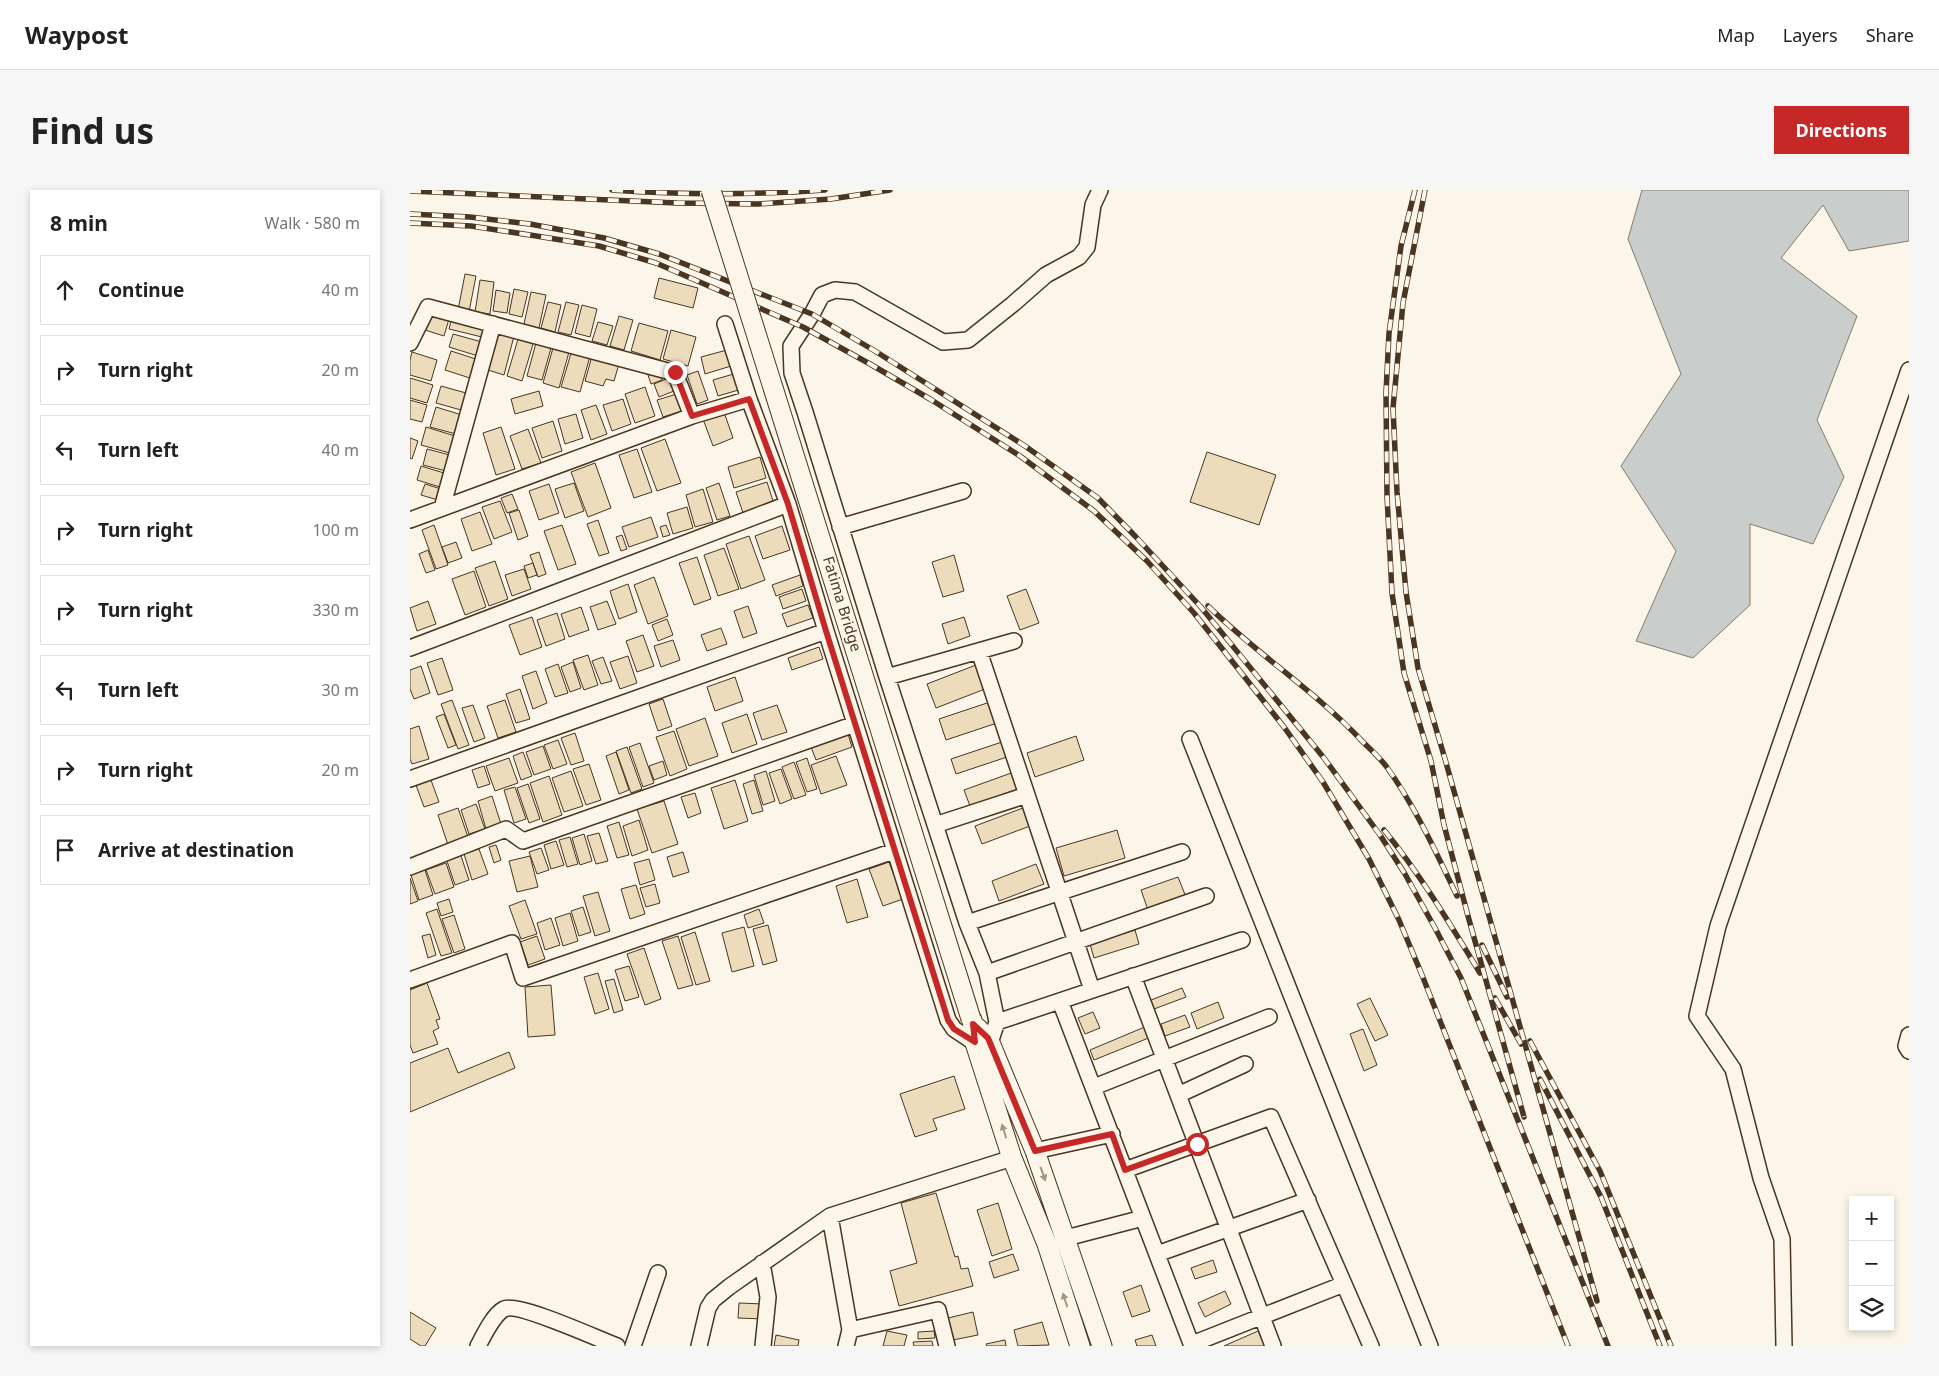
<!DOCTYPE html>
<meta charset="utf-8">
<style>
:root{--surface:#fff;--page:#f6f6f6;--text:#222;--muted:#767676;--line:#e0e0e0;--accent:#c62828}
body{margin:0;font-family:"Noto Sans",sans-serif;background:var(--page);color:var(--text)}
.controls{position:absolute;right:15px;bottom:15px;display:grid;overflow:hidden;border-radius:0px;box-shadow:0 2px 8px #0003}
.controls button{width:45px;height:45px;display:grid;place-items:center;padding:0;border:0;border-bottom:1px solid var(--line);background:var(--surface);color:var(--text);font:25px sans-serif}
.stop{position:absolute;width:15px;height:15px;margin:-11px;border:4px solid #c62828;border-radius:50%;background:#fff}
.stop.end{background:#c62828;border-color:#fff;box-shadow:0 1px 5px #0008}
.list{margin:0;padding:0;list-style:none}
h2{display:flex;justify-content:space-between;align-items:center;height:65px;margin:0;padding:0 20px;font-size:21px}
h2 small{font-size:16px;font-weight:400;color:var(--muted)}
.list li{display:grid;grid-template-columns:32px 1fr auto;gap:15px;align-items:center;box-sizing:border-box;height:70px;margin:0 10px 10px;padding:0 10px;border:1px solid var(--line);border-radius:0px}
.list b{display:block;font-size:19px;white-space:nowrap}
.list em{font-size:16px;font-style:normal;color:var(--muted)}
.icon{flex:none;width:28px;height:28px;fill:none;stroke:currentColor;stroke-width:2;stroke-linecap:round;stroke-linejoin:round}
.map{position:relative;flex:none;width:1499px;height:1156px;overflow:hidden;border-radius:0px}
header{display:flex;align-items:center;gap:30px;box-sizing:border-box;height:70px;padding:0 25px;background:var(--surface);border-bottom:1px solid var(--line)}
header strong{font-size:24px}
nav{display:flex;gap:28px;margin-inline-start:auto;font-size:18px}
.intro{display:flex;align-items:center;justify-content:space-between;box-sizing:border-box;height:120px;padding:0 30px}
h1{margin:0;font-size:35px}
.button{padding:12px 22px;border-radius:0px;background:var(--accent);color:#fff;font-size:18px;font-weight:700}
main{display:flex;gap:30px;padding:0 30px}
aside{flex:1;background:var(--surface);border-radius:0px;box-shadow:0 2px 8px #0003}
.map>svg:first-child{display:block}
</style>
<header>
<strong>Waypost</strong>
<nav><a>Map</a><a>Layers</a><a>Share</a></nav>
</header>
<div class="intro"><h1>Find us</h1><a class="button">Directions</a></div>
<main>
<aside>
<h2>8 min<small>Walk · 580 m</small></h2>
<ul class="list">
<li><svg class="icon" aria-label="ahead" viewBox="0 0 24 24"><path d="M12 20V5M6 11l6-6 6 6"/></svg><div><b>Continue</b></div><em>40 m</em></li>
<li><svg class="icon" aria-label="right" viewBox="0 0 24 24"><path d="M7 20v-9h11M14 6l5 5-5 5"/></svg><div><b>Turn right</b></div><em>20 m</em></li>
<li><svg class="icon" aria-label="left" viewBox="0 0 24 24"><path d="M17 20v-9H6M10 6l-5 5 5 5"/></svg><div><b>Turn left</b></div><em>40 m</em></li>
<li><svg class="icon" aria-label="right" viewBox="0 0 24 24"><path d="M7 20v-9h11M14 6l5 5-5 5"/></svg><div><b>Turn right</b></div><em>100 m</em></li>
<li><svg class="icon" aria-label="right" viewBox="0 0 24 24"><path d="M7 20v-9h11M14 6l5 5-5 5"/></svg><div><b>Turn right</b></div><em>330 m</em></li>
<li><svg class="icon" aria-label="left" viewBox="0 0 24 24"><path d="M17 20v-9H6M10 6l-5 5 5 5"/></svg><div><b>Turn left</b></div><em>30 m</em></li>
<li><svg class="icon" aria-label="right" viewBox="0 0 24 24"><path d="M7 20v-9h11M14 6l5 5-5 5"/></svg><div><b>Turn right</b></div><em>20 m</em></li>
<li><svg class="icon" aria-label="arrive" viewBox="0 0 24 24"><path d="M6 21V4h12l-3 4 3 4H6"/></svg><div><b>Arrive at destination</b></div></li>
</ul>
</aside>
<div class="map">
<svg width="1499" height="1156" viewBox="0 0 1499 1156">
<rect width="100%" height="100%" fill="#fbf6e9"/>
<!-- water -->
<path fill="#c9cecd" stroke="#887966" d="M1232 0H1499V51L1439 61 1413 15 1371 68 1447 126 1407 230 1434 287 1403 354 1340 334V415L1283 468 1226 451 1266 361 1211 276 1271 184 1218 49Z"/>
<!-- building -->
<path fill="#ecdcbc" stroke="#4a3520" d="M55 84 66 86 59 122 48 120Z
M249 88 288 98 283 118 244 108Z
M70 90 84 92 80 124 65 122Z
M104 99 118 102 112 127 99 124Z
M86 100 100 103 97 123 83 121Z
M121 102 136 105 129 138 114 134Z
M138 112 151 115 145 142 131 138Z
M156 112 169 115 161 145 148 142Z
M172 115 187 119 180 147 165 143Z
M20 124 39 129 34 146 15 140Z
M209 126 223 130 214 160 200 156Z
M42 127 79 136 76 148 39 139Z
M188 132 203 136 197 155 182 151Z
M229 133 258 141 250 170 221 161Z
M261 140 286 147 278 176 253 169Z
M88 142 104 146 94 185 78 180Z
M43 144 72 152 68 166 39 157Z
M108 149 123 154 112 191 97 186Z
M126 153 141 158 132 190 117 186Z
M143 158 159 162 149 198 133 193Z
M162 160 180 166 170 202 151 197Z
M317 160 321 176 295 184 291 167Z
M41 161 69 170 63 189 35 180Z
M2 162 27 170 21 191 0 185V170Z
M182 166 209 174 204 191 196 189 193 196 175 191Z
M288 181 298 210 287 214 277 185Z
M250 182 252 190 241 194 238 185Z
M327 183 332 199 308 206 303 190Z
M0 188 23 195 17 213 0 208Z
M259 188 264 201 249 207 244 194Z
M31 196 56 203 51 220 26 213Z
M235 197 245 226 225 233 215 204Z
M129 201 133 216 105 224 101 209Z
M267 204 272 221 253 227 247 210Z
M213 209 221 234 202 241 193 215Z
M0 210 17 215 12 232 0 229Z
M186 215 197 244 181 250 171 220Z
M26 217 52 225 46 244 20 237Z
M314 222 323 248 303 256 293 229Z
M166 224 173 248 155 254 148 229Z
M143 231 152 261 132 268 122 238Z
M16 237 45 246 40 263 11 255Z
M91 237 105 279 86 285 73 243Z
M118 239 131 273 112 279 100 246Z
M0 248 8 251 2 269 0 268Z
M255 249 271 293 247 301 231 258Z
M17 259 40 265 36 281 13 275Z
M227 259 242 302 224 308 209 265Z
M797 262 866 285 849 335 780 312Z
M350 267 356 288 324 298 318 277Z
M185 273 201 318 178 327 161 282Z
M11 276 34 283 30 297 7 290Z
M357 292 364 314 333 323 326 302Z
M164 293 174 321 155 328 145 299Z
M309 293 320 326 307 330 296 298Z
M15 294 31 299 28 310 11 305Z
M139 294 149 323 129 330 119 301Z
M293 299 303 332 285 337 276 305Z
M102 304 108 319 97 323 91 308Z
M90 311 102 342 84 349 72 317Z
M277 317 283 338 263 344 257 323Z
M109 320 118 346 108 350 99 323Z
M70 322 82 354 62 361 51 329Z
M241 327 248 347 219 357 212 337Z
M188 330 199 363 189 366 177 334Z
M24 335 38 375 26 379 12 340Z
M152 335 166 374 148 380 134 341Z
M256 335 260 345 253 347 250 337Z
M372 336 380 360 353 369 345 346Z
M212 345 217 359 211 361 206 347Z
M339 346 355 390 331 399 316 354Z
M46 352 52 368 38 373 32 357Z
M314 358 329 399 308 406 294 365Z
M18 360 25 380 16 383 9 364Z
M129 362 136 384 128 387 120 365Z
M544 365 554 401 533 407 522 372Z
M287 367 301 409 284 415 269 373Z
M85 371 98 409 79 416 65 378Z
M123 373 127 385 118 388 114 376Z
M114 379 121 399 102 406 95 385Z
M64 381 76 417 55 425 42 389Z
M390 385 393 396 366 406 362 395Z
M244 387 258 426 238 434 224 395Z
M218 394 227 422 209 429 200 401Z
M392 399 396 411 373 419 369 407Z
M616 399 629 433 610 440 597 406Z
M18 411 26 434 7 441 0 418Z
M197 411 206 434 188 440 180 417Z
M398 415 403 428 377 437 372 424Z
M338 416 347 443 333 448 324 421Z
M171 417 179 440 159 447 151 424Z
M147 423 155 449 136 456 127 430Z
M122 427 132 457 110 465 99 435Z
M554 427 560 446 538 454 532 434Z
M257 429 263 445 248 451 242 435Z
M311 438 317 454 297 461 291 445Z
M233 445 244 476 227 482 216 451Z
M263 450 270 470 251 477 244 456Z
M409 457 413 469 382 480 378 468Z
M178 465 188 495 174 500 163 470Z
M218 466 227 493 210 499 200 472Z
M193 467 202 491 191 494 182 471Z
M32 468 43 500 28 505 17 473Z
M163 472 171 498 160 502 151 477Z
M148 474 158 503 145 507 135 479Z
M566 475 575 499 526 518 517 494Z
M11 476 20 503 4 509 0 499V480Z
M126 481 137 513 123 519 112 486Z
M325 487 333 511 305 521 297 497Z
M110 499 120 529 106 533 96 504Z
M253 509 262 536 248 541 239 514Z
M42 510 59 555 48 559 31 514Z
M95 510 106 542 88 548 77 516Z
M580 512 587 533 536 550 529 529Z
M63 515 75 548 64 552 52 518Z
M367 515 377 542 352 550 343 523Z
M34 524 46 555 38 558 26 527Z
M337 524 347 554 322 563 312 533Z
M295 528 308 566 279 576 266 539Z
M9 536 19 569 2 574 0 569V539Z
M264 541 277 579 260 586 246 547Z
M165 543 174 571 161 575 151 548Z
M438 544 442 557 406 570 401 557Z
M666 546 674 570 625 587 617 563Z
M148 550 157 574 143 579 134 555Z
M592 552 597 567 546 584 541 569Z
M230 553 244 593 233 597 219 557Z
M133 556 141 579 124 585 116 562Z
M217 557 232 599 221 603 206 561Z
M113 562 122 586 111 590 103 566Z
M206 562 219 600 209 604 196 566Z
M426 566 437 595 411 604 401 575Z
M99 568 108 593 85 601 76 576Z
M397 568 407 599 397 602 386 572Z
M253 571 257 585 244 590 239 576Z
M384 572 396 605 384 609 372 577Z
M179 574 191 610 176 615 163 579Z
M74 576 80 594 68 598 62 580Z
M371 579 382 609 370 614 359 583Z
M161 581 173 616 154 622 142 588Z
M356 581 365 611 353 615 344 585Z
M604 582 610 598 560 616 554 600Z
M139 586 152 625 133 632 120 593Z
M21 590 29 612 14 617 6 595Z
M325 590 338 631 314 639 301 598Z
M344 590 353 621 342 624 333 594Z
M118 594 130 629 119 633 107 598Z
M105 597 116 629 104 633 94 600Z
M285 603 291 623 278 628 271 607Z
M82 606 91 634 76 639 68 611Z
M254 611 268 654 242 663 227 619Z
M66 614 75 639 59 644 51 620Z
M48 618 58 647 38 655 28 625Z
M613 618 620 636 572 654 565 636Z
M229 630 238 660 222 666 213 636Z
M209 632 219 665 207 668 197 636Z
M707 640 715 668 654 686 646 658Z
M189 643 198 671 186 674 177 646Z
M174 644 182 671 170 675 162 648Z
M160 647 168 674 157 677 149 650Z
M146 651 154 675 141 679 134 655Z
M86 655 91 670 84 673 79 657Z
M131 658 139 680 127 684 119 662Z
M69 659 78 684 62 690 54 664Z
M273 662 279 682 263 687 257 667Z
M51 666 59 690 45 695 37 671Z
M120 666 128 697 107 702 99 671Z
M239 669 245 690 230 695 224 673Z
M479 672 493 709 473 716 459 679Z
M36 673 44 697 25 704 16 680Z
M626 674 634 694 589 711 582 691Z
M15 680 23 705 9 710 1 685Z
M768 687 776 707 738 720 731 700Z
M0 688 8 711 0 714Z
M447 689 458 727 437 733 426 696Z
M245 694 250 713 236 717 230 698Z
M226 695 235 724 220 729 211 699Z
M188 702 200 741 185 746 173 706Z
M39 709 43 722 31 726 27 713Z
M115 710 127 744 111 749 99 716Z
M173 717 181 742 169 746 161 721Z
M27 719 42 763 31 766 16 723Z
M349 719 354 733 338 738 334 725Z
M160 723 168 751 153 756 145 728Z
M44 725 55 759 44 763 32 729Z
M141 728 150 755 135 760 127 733Z
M358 735 367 771 353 775 343 739Z
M334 737 344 776 322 782 312 743Z
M725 740 729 754 684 768 680 754Z
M285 742 300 791 286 795 271 747Z
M20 744 26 765 18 768 12 746Z
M127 746 135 769 118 775 110 752Z
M268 746 283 795 268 799 252 751Z
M234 758 251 809 235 815 217 764Z
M219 776 229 807 215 811 205 780Z
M188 783 199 819 185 824 174 787Z
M204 789 213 820 204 823 195 791Z
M17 793 30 829 26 830 29 838 23 841 28 854 3 863 0 855V800Z
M141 795 145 845 118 847 115 797Z
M772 798 776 807 744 819 741 810Z
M960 808 978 845 965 851 947 814Z
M808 812 814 828 787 839 781 823Z
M683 822 690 838 675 844 668 828Z
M775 825 780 837 755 846 751 834Z
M737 836 741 847 684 870 680 860Z
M953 839 967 875 954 881 940 844Z
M38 858 48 883 99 862 105 878 0 922V873Z
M544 886 555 919 523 929 527 940 505 947 490 904Z
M526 1003 545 1067 548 1066 551 1079 558 1078 563 1096 489 1116 480 1081 507 1073 491 1013Z
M588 1013 602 1059 582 1066 567 1020Z
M603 1064 609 1080 584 1088 579 1072Z
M803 1070 807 1082 785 1089 781 1078Z
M731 1095 740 1121 722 1127 713 1102Z
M815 1101 821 1114 795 1127 788 1113Z
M329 1113 354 1114 353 1129 328 1128Z
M0 1122 26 1138 15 1156H11L0 1149Z
M563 1122 568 1145 543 1150 538 1128Z
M632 1132 639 1155 608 1156 604 1140Z
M477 1141 497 1145 494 1156H473Z
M524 1141 525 1148 508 1149V1142Z
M848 1141 855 1156H814Z
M366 1145 389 1150 388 1156H364Z
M742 1145 746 1156H727L725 1150Z
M595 1150 596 1156H577L576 1154Z
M522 1151 523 1156H504L503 1152Z"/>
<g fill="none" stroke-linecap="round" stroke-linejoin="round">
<defs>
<path id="minor" d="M315 134 339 209 378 314 416 441 538 830 544 839 565 853
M0 153 18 117 265 183 282 226
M32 318 83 134
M0 330 282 226 339 209
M430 337 553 301
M0 458 378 314
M569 461 682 800
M477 487 604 451
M780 549 1020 1156
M0 589 416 441
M525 635 617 605
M0 677 96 639 113 651 445 534
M557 733 772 662
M577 783 796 706
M723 786 863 1156
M0 790 102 753 113 788 484 661
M650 811 782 1156
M587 832 832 750
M1499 845 1496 856 1499 861
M580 853 587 832 577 783 557 733 477 487 395 222 382 183 381 156 402 124 412 105 425 100 445 102 533 152 558 150 603 114 636 85 669 67 677 57 683 15 690 0
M684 897 859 827
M768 905 835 874
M625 961 702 944
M715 980 861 927 961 1156
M656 1048 733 1028
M747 1064 898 1010
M352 1073 358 1107 353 1156
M440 1140 528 1120 537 1156
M782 1154 934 1094
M68 1156C74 1145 83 1125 94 1119 108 1112 188 1149 207 1156
M223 1156 248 1083
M289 1156 298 1118 303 1110 319 1097 420 1026
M436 1156 440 1140 420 1026 602 968
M1374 1156 1372 1049 1351 988 1323 879 1287 826 1308 736 1499 180"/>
<path id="major" d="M562 830 565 853 602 968 637 1054 670 1156
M563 834 578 848 625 961 692 1156"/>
</defs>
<!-- minor casing -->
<use href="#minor" stroke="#4a3520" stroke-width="18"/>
<!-- major casing -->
<use href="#major" stroke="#4a3520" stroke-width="21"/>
<!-- minor -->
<use href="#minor" stroke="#fbf6e9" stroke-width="15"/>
<!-- major -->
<use href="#major" stroke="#fbf6e9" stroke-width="19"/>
<defs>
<path id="rail" d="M202 0C274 5 344 5 415 0
M1005 0 991 56 979 143 976 203 977 306 982 403 994 483 1021 571 1034 635 1058 726 1114 927
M1015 0 993 113 983 218 987 302 996 402 1008 478 1035 569 1187 1111
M0 1 267 13 348 14 421 9 480 0
M0 24 60 27 120 34 194 48 249 64 402 124 465 161 615 256 688 308 726 347 790 416 914 568 970 645 995 684 1025 738 1051 788 1198 1156
M0 33 61 36 120 45 189 56 246 73 393 137 460 174 520 209 610 266 684 321 737 371 784 423 874 537 913 592 959 669 989 730 1012 785 1158 1156
M798 416C847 464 905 501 952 551 960 559 969 567 976 576 1005 616 1026 662 1047 706
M974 640C1010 684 1040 734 1070 783
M1072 755 1097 807
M1085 808 1111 854
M1120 851 1190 981 1261 1156
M1130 889 1191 1007 1250 1156"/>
</defs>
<!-- rail casing -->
<use href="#rail" stroke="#4a3520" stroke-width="5.5"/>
<!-- rail -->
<use href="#rail" stroke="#fbf6e9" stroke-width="4" stroke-dasharray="11" stroke-linecap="butt"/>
<defs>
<path id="major-bridge" d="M301 0 561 829"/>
</defs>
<!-- major-bridge casing -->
<use href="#major-bridge" stroke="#4a3520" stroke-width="21" stroke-linecap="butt"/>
<!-- major-bridge -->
<use href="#major-bridge" stroke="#fbf6e9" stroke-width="19"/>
</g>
<!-- one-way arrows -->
<defs><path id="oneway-solid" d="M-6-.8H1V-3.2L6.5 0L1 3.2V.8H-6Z" transform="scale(1.25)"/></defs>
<g fill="#a29684">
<use href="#oneway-solid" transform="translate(594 941) rotate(-107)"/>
<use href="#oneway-solid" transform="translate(633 984) rotate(70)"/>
<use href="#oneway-solid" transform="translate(655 1110) rotate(-108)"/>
</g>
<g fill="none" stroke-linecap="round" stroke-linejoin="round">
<!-- route -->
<path stroke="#c62828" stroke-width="6" d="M265 182 282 226 339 209 378 314 416 441 538 830 544 839 565 852 563 834 578 848 625 961 702 944 715 980 787 954"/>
</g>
<g text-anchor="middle" stroke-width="4" stroke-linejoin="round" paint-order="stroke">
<!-- street labels -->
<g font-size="15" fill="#4a3520" stroke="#fbf6e9">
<text transform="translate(432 414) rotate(73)" y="5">Fatima Bridge</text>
</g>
</g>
</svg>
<div class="controls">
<button>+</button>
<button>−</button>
<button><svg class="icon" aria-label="layers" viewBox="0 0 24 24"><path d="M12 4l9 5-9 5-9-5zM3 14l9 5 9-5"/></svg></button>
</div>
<div class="stop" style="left:787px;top:954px"></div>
<div class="stop end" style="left:265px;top:182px"></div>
</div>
</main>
